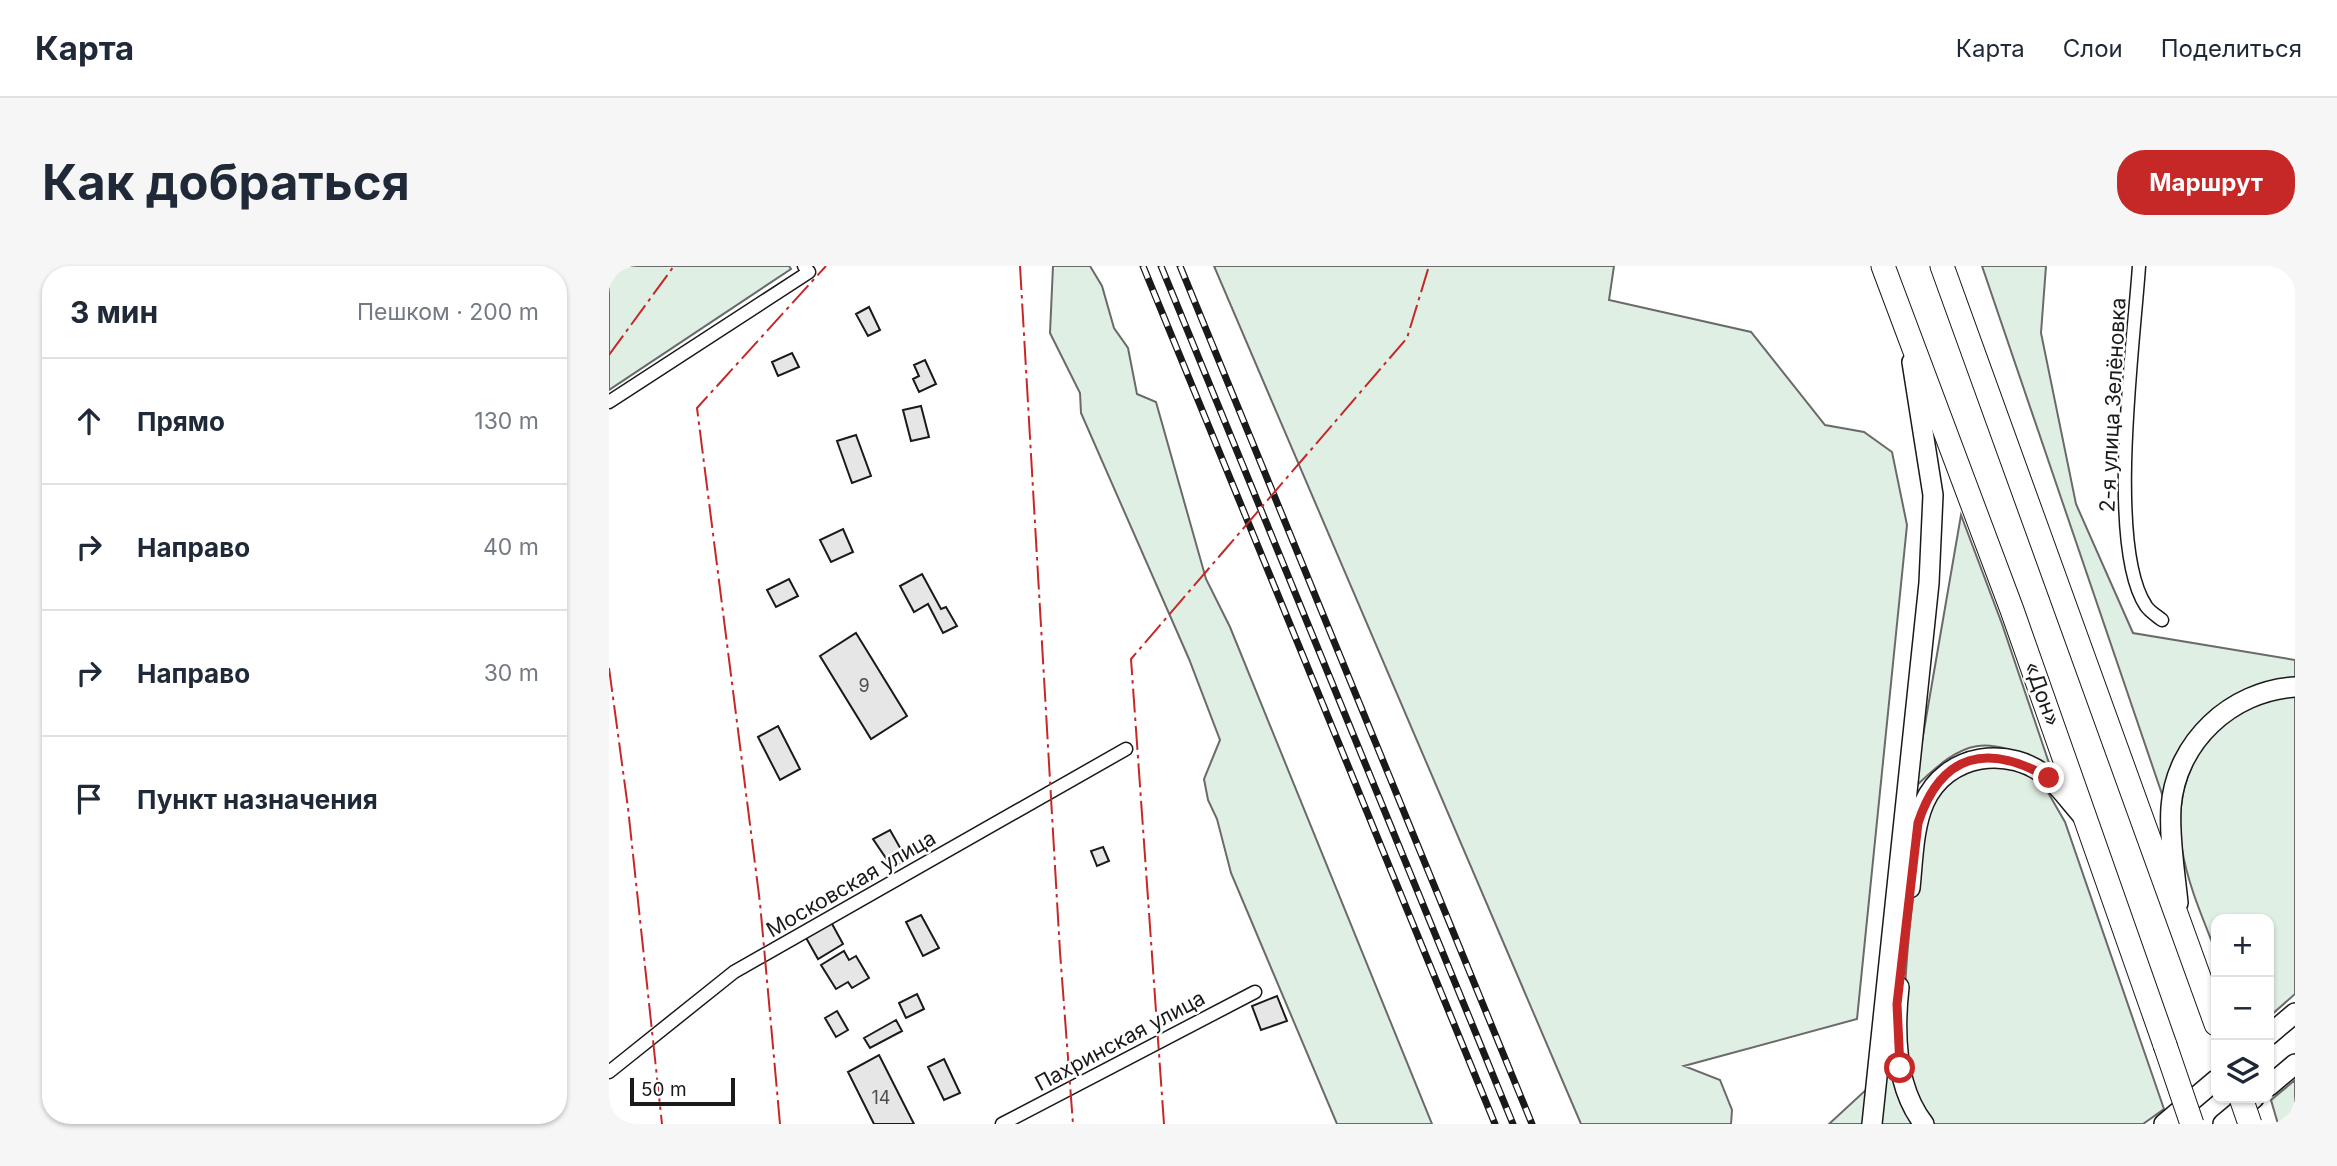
<!DOCTYPE html>
<html lang="ru">
<meta charset="utf-8">
<style>
:root{--surface:#fff;--page:#f6f6f7;--text:#1f2937;--muted:#747a83;--line:#e0e1e3;--accent:#c62828}
body{margin:0;font-family:Inter,sans-serif;background:var(--page);color:var(--text)}
.controls{position:absolute;right:21px;bottom:21px;display:grid;overflow:hidden;border-radius:14px;box-shadow:0 2px 5px #0004}
.controls button{width:63px;height:63px;display:grid;place-items:center;padding:0;border:0;border-bottom:2px solid var(--line);background:var(--surface);color:var(--text);font:35px sans-serif}
.scale{position:absolute;left:21px;bottom:18px;width:105px;box-sizing:border-box;padding-left:7px;border:4px solid #1a1a1a;border-top:0;font-size:19px;line-height:24px;white-space:nowrap;color:#1a1a1a;-webkit-text-stroke:5px #fff;paint-order:stroke}
.stop{position:absolute;width:21px;height:21px;margin:-16px;border:5px solid #c62828;border-radius:50%;background:#fff}
.stop.end{background:#c62828;border-color:#fff;box-shadow:0 2px 7px #0008}
.list{margin:0;padding:0;list-style:none}
h2{display:flex;justify-content:space-between;align-items:center;height:91px;margin:0;padding:0 28px;font-size:30px}
h2 small{font-size:23px;font-weight:400;color:var(--muted)}
.list li{display:grid;grid-template-columns:46px 1fr auto;gap:21px;align-items:center;box-sizing:border-box;height:126px;padding:0 28px;border-top:2px solid var(--line)}
.list b{display:block;font-size:26px;white-space:nowrap}
.list em{font-size:23px;font-style:normal;color:var(--muted)}
.icon{flex:none;width:38px;height:38px;fill:none;stroke:currentColor;stroke-width:2;stroke-linecap:round;stroke-linejoin:round}
.map{position:relative;flex:none;width:1686px;height:858px;overflow:hidden;border-radius:28px}
header{display:flex;align-items:center;gap:42px;box-sizing:border-box;height:98px;padding:0 35px;background:var(--surface);border-bottom:2px solid var(--line)}
header strong{font-size:33px}
nav{display:flex;gap:38px;margin-inline-start:auto;font-size:24px}
.intro{display:flex;align-items:center;justify-content:space-between;box-sizing:border-box;height:168px;padding:0 42px}
h1{margin:0;font-size:49px}
.button{padding:18px 32px;border-radius:28px;background:var(--accent);color:#fff;font-size:24px;font-weight:700}
main{display:flex;gap:42px;padding:0 42px}
aside{flex:1;background:var(--surface);border-radius:28px;box-shadow:0 2px 5px #0004}
.map>svg:first-child{display:block}
</style>
<header>
<strong>Карта</strong>
<nav><a>Карта</a><a>Слои</a><a>Поделиться</a></nav>
</header>
<div class="intro"><h1>Как добраться</h1><a class="button">Маршрут</a></div>
<main>
<aside>
<h2>3 мин<small>Пешком · 200 m</small></h2>
<ul class="list">
<li><svg class="icon" aria-label="ahead" viewBox="0 0 24 24"><path d="M12 20V5M6 11l6-6 6 6"/></svg><div><b>Прямо</b></div><em>130 m</em></li>
<li><svg class="icon" aria-label="right" viewBox="0 0 24 24"><path d="M7 20v-9h11M14 6l5 5-5 5"/></svg><div><b>Направо</b></div><em>40 m</em></li>
<li><svg class="icon" aria-label="right" viewBox="0 0 24 24"><path d="M7 20v-9h11M14 6l5 5-5 5"/></svg><div><b>Направо</b></div><em>30 m</em></li>
<li><svg class="icon" aria-label="arrive" viewBox="0 0 24 24"><path d="M6 21V4h12l-3 4 3 4H6"/></svg><div><b>Пункт назначения</b></div></li>
</ul>
</aside>
<div class="map">
<svg width="1686" height="858" viewBox="0 0 1686 858">
<rect width="100%" height="100%" fill="#fff"/>
<!-- green -->
<path fill="#e0efe3" stroke="#6a6a6a" stroke-width="2" d="M0 0H180L182 3 0 124Z
M444 0H481L493 20 505 62 519 82 528 128 547 136 597 313 621 361 823 858H728L622 607 608 553 599 534 595 513 611 474 580 393 472 147 471 127 441 67Z
M605 0H1005L1000 34 1142 66 1216 159 1255 166 1283 186 1298 259 1248 753 1075 800 1111 814 1123 844 1122 858H972Z
M1373 0H1437L1432 67 1467 238 1524 367 1686 394V414C1662 415 1633 419 1616 438 1594 462 1573 505 1555 534Z
M1352 249 1393 358 1441 500C1373 469 1358 471 1305 522Z
M1686 427V728L1660 751V653H1607V686C1581 620 1552 559 1587 491 1595 475 1608 457 1625 447 1643 438 1667 433 1686 427Z
M1397 498 1433 516 1456 556 1555 843 1534 858H1323C1310 838 1300 812 1296 788 1290 748 1306 552 1330 525 1350 502 1368 503 1397 498Z
M1280 789 1290 832 1305 858H1272Z
M1686 814V858H1669L1662 834Z
M1259 822 1255 858H1220Z"/>
<!-- building -->
<path fill="#e6e6e6" stroke="#1a1a1a" stroke-width="2" d="M260 41 271 64 259 70 247 48Z
M183 87 190 101 169 110 163 96Z
M316 94 327 118 310 126 304 113 310 110 305 99Z
M312 140 320 171 302 175 294 144Z
M247 169 262 210 243 217 228 175Z
M234 263 244 286 222 296 211 274Z
M313 308 332 343 337 341 348 360 334 367 319 338 305 346 291 320Z
M180 313 189 330 167 341 158 324Z
M247 367 298 450 262 473 211 390Z
M169 460 191 503 171 514 149 471Z
M281 564 298 594 283 601 264 573Z
M494 581 500 595 488 600 482 585Z
M312 649 330 682 314 690 297 656Z
M222 656 234 678 209 693 196 670Z
M235 685 240 694 247 690 260 712 243 722 239 716 227 723 212 699Z
M308 728 315 743 297 752 290 737Z
M668 730 678 755 652 764 643 740Z
M228 745 239 764 227 771 216 752Z
M287 754 293 765 261 782 255 772Z
M270 789 305 858H265L239 806Z
M335 793 351 827 335 834 319 801Z"/>
<g fill="none" stroke-linecap="round" stroke-linejoin="round">
<defs>
<path id="street" d="M1530 0C1525 76 1497 280 1537 340 1540 345 1548 350 1553 354
M0 136 200 6 195 0
M0 806 125 706 517 483
M393 858 646 726"/>
<path id="primary" d="M1301 622C1304 594 1304 563 1315 537 1337 487 1401 478 1441 513 1453 524 1463 538 1473 549
M1569 637C1566 606 1560 573 1562 541 1567 476 1622 425 1686 421
M1290 721C1285 766 1286 821 1315 858
M1660 769 1686 747
M1660 820 1686 798
M1263 858 1320 317 1324 229 1303 96
M1555 858 1607 814
M1614 858 1645 832"/>
<path id="highway" d="M1274 0 1403 344 1556 779
M1333 0 1607 758"/>
</defs>
<!-- street casing -->
<use href="#street" stroke="#1a1a1a" stroke-width="15"/>
<!-- primary casing -->
<use href="#primary" stroke="#1a1a1a" stroke-width="22"/>
<!-- highway casing -->
<use href="#highway" stroke="#1a1a1a" stroke-width="25"/>
<!-- street -->
<use href="#street" stroke="#fff" stroke-width="12"/>
<!-- primary -->
<use href="#primary" stroke="#fff" stroke-width="19"/>
<!-- highway -->
<use href="#highway" stroke="#fff" stroke-width="23"/>
<defs>
<path id="rail" d="M534 0 886 858
M552 0 904 858
M571 0 923 858"/>
</defs>
<!-- rail casing -->
<use href="#rail" stroke="#1a1a1a" stroke-width="7"/>
<!-- rail -->
<use href="#rail" stroke="#fff" stroke-width="4.5" stroke-dasharray="13" stroke-linecap="butt"/>
<defs>
<path id="highway-bridge" d="M1556 779 1583 858
M1632 832 1641 858"/>
</defs>
<!-- highway-bridge casing -->
<use href="#highway-bridge" stroke="#1a1a1a" stroke-width="25" stroke-linecap="butt"/>
<!-- highway-bridge -->
<use href="#highway-bridge" stroke="#fff" stroke-width="23"/>
<!-- power -->
<path stroke="#c62828" stroke-width="2" stroke-dasharray="24 5 3.5 5" stroke-linecap="butt" d="M411 0 451 686 464 858
M0 89 65 0
M0 402 19 542 53 858
M171 858 151 637 88 142 217 0
M555 858 522 393 798 72 820 0"/>
</g>
<g fill="none" stroke-linecap="round" stroke-linejoin="round">
<!-- route -->
<path stroke="#c62828" stroke-width="9" d="M1291 802 1288 738 1309 557C1332 487 1379 476 1440 512"/>
</g>
<g text-anchor="middle" stroke-width="5" stroke-linejoin="round" paint-order="stroke">
<!-- number labels -->
<g font-size="18" fill="#4d4d4d">
<text x="255" y="426">9</text>
<text x="272" y="838">14</text>
</g>
<!-- street labels -->
<g font-size="21" fill="#1a1a1a" stroke="#fff">
<text transform="translate(1504 139) rotate(-87)" y="7">2-я улица Зелёновка</text>
<text transform="translate(1433 428) rotate(70)" y="7">«Дон»</text>
<text transform="translate(242 618) rotate(-30)" y="7">Московская улица</text>
<text transform="translate(511 775) rotate(-28)" y="7">Пахринская улица</text>
</g>
</g>
</svg>
<div class="controls">
<button>+</button>
<button>−</button>
<button><svg class="icon" aria-label="layers" viewBox="0 0 24 24"><path d="M12 4l9 5-9 5-9-5zM3 14l9 5 9-5"/></svg></button>
</div>
<div class="scale">50 m</div>
<div class="stop" style="left:1291px;top:802px"></div>
<div class="stop end" style="left:1440px;top:512px"></div>
</div>
</main>
